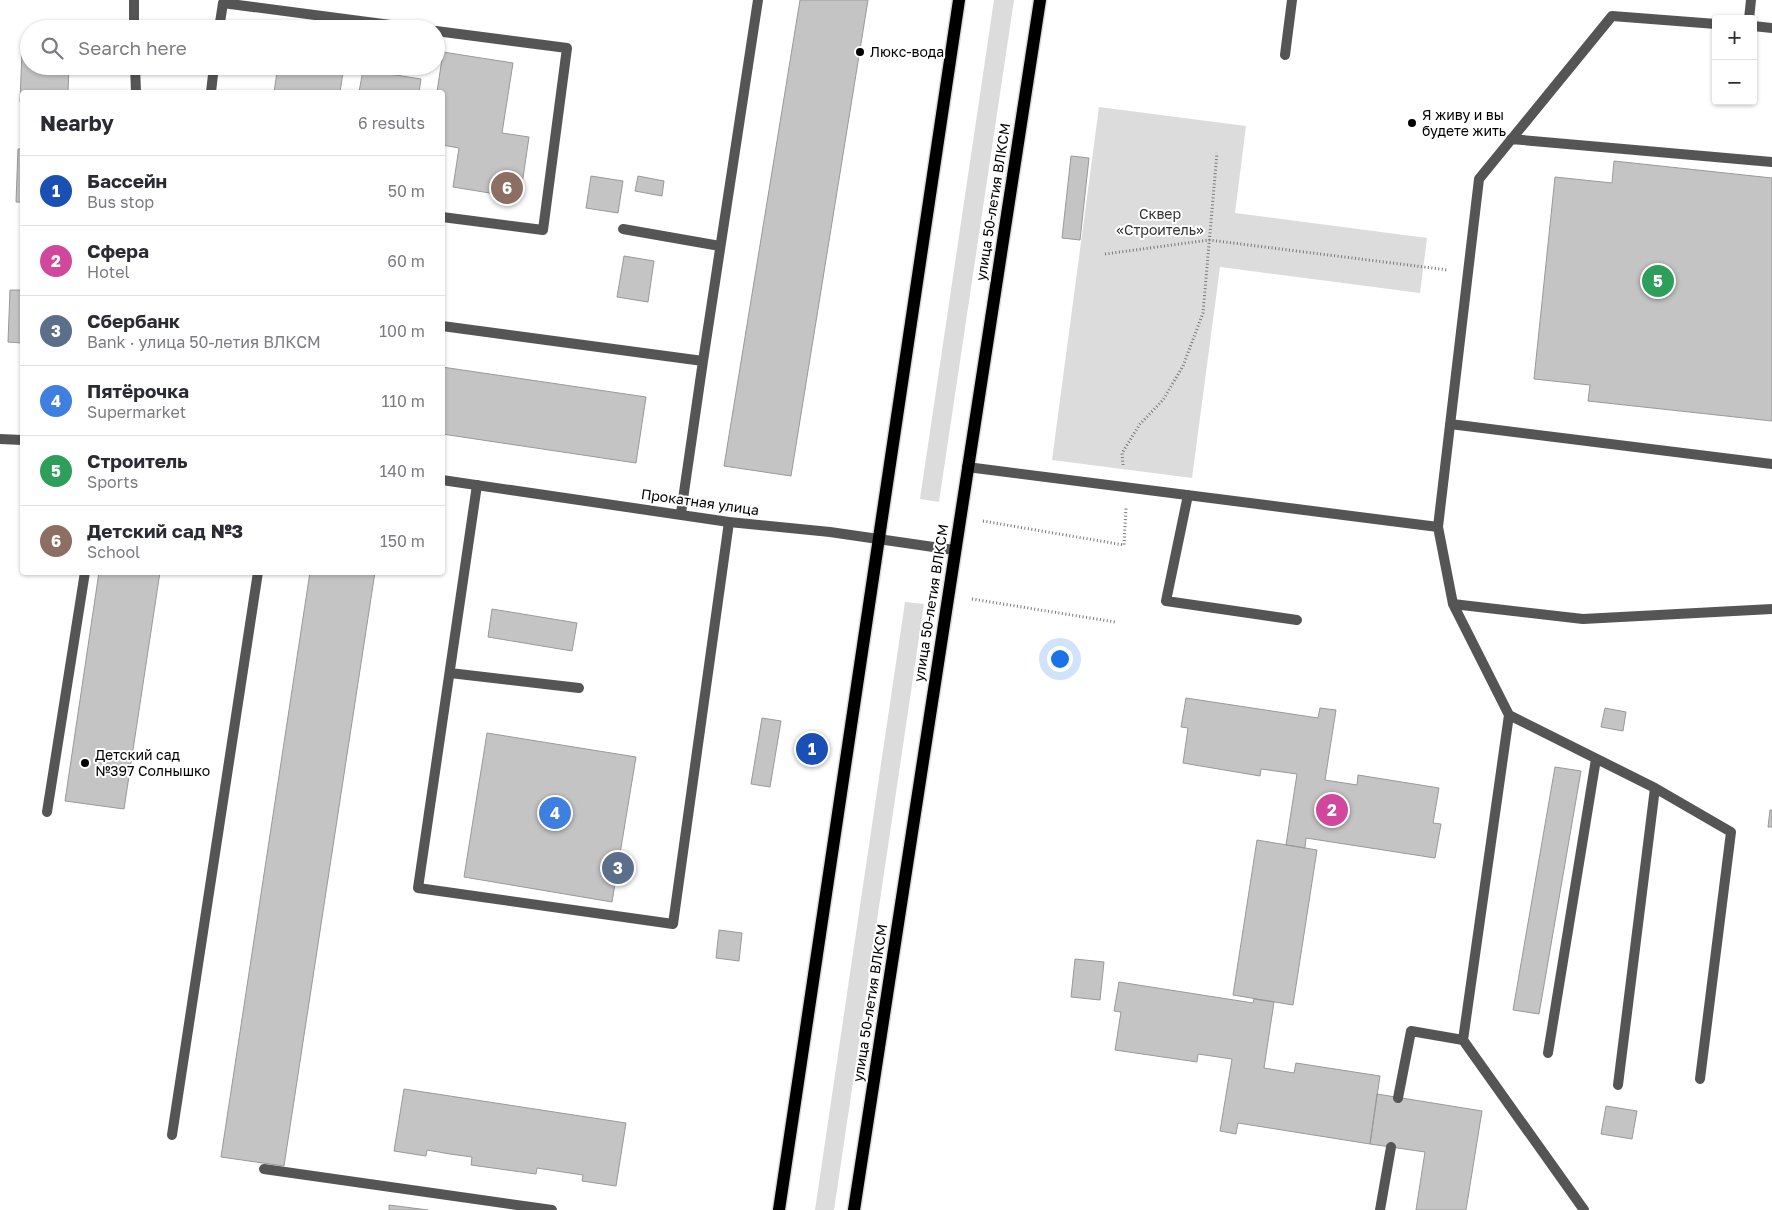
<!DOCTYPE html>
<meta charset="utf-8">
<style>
:root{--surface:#fff;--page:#f7f7f7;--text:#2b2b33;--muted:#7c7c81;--line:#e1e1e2;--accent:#000}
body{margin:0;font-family:"Golos Text",sans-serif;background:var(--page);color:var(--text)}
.controls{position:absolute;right:15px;top:15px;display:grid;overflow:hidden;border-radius:5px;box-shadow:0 1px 4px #0004}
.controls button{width:45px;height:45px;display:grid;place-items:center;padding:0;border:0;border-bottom:1px solid var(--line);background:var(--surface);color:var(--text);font:25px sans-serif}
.you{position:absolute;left:1059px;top:658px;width:18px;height:18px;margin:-12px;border:4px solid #fff;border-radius:50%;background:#1a73e8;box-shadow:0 0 0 8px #1a73e833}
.badge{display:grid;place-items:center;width:32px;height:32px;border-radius:50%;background:var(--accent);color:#fff;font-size:16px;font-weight:700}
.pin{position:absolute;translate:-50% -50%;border:2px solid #fff;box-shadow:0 1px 5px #0006}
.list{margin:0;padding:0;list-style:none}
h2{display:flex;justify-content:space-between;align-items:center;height:65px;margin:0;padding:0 20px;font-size:21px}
h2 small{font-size:16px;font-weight:400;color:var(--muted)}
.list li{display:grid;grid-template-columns:32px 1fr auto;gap:15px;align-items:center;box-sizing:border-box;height:70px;padding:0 20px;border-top:1px solid var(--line)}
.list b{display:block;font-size:19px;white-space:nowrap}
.list p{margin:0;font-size:16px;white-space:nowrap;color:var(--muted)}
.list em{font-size:16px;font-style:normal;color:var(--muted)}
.icon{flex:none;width:28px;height:28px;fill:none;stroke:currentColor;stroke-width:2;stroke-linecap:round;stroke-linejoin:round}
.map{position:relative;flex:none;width:1772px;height:1210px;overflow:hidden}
.search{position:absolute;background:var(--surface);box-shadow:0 1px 4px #0004;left:20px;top:20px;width:425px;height:55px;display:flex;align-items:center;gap:12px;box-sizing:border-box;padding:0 18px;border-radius:28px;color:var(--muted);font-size:19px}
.panel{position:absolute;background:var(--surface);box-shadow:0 1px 4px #0004;left:20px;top:90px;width:425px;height:485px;border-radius:5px}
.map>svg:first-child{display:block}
</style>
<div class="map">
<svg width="1772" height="1210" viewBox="0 0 1772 1210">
<rect width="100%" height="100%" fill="#fff"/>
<!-- green -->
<path fill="#dcdcdc" d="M994 0H1014L939 502 920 499Z
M1099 107 1246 126 1235 213 1427 238 1420 293 1220 267 1192 478 1052 460Z
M905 602 924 604 834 1210H815Z"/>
<!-- building -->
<path fill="#c4c4c4" stroke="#999" d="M800 0H868L791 476 724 466Z
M22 50H29V66H69L68 92H22V103L20 102Z
M443 52 513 63 502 133 529 137 520 198 453 187 459 148 442 145V92H437Z
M278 66H344L340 92H274Z
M363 70 421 79 419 92H359Z
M18 149H22V202H16Z
M1071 156 1089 158 1080 240 1062 238Z
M1614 161 1772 178V421L1588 401 1590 385 1534 379 1555 177 1612 183Z
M591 176 623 181 618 213 586 208Z
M638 176 664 181 662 196 635 191Z
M624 256 654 261 648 302 617 297Z
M10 290H22V343L8 342Z
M442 367 646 397 636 463 442 434Z
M99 572H160L124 809 65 801Z
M310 572H375L284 1166 221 1157Z
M492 609 577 623 572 651 488 637Z
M1186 698 1318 718 1320 708 1336 710 1325 780 1357 785 1358 775 1439 788 1433 823 1441 824 1435 858 1306 838 1305 848 1286 845 1297 774 1261 769 1260 776 1183 763 1188 728 1181 727Z
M1605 708 1626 712 1623 731 1601 727Z
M762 718 781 721 770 787 751 784Z
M487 733 636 757 612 902 464 877Z
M1555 767 1581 771 1539 1014 1513 1010Z
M1770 810H1772V827H1768Z
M1257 840 1317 850 1293 1005 1233 995Z
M719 930 742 933 739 961 716 958Z
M1075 959 1104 962 1100 1000 1071 997Z
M1119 982 1253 1003 1254 999 1274 1002 1264 1068 1294 1073 1296 1063 1380 1076 1370 1144 1238 1123 1236 1134 1220 1131 1232 1059 1198 1054 1197 1062 1115 1050 1121 1012 1114 1011Z
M404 1089 626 1123 616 1186 582 1181 583 1175 563 1172 537 1168 536 1174 471 1165 472 1157 450 1154 427 1150 426 1156 394 1151Z
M1377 1094 1482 1111 1466 1210H1416L1425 1152 1370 1144Z
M1606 1106 1637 1111 1632 1139 1601 1134Z
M389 1205 428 1210H389Z"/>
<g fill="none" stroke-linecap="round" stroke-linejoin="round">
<defs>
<path id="primary" d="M779 1210 959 0
M854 1210 1040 0"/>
</defs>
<!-- primary casing -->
<use href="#primary" stroke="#dbdbdb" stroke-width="15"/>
<!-- path -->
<path stroke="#777" stroke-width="3" stroke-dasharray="1 2.5" stroke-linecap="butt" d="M1105 254 1209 240 1448 270
M1123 465 1122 453 1140 424 1163 400 1183 366 1203 313 1217 153
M983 521 1124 545 1126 508
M972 599 1115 622"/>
<!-- service -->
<path stroke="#555" stroke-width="10" d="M134 0V29
M1749 19 1751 0
M1753 26 1772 28
M219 29 223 3 421 29
M436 31 567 48 543 230 442 217
M1285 55 1292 0
M135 66 136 92
M211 92 214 66
M1511 139 1772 162
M623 229 720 246
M442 326 703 361 681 513
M703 361 758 0
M1450 424 1772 464
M967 467 1438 527
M477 485 418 888 673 924 729 522
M1188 495 1166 601 1297 620
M1453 604 1583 619 1772 609
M450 673 579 688
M1509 715 1655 788 1618 1085
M1655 788 1731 832 1700 1079
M47 812 85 572
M1548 1053 1596 759
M1398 1098 1411 1031 1463 1040
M172 1135 258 572
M264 1169 552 1210
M1380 1210 1391 1147
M1584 1210 1463 1040 1509 715 1453 604 1438 527 1479 179 1612 16 1716 24"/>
<!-- minor -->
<path stroke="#555" stroke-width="10" d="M0 439 22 440
M442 480 729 522 830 532 954 550"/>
<!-- primary -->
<use href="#primary" stroke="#000" stroke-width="12"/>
</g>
<!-- markers -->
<g fill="#000" stroke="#fff" stroke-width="2">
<circle cx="860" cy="52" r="5"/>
<circle cx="1412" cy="123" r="5"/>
<circle cx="85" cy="763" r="5"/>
</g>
<g text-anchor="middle" stroke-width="4" stroke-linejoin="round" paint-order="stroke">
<!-- poi labels -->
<g font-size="14" fill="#000" stroke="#fff" text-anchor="start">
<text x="870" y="57">Люкс-вода</text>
<text x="1422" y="120">Я живу и вы<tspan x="1422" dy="16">будете жить</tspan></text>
<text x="95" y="760">Детский сад<tspan x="95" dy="16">№397 Солнышко</tspan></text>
</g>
<!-- street labels -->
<g font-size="14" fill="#000" stroke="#fff">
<text transform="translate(993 202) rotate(-81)" y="5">улица 50-летия ВЛКСМ</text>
<text transform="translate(700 502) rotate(8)" y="5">Прокатная улица</text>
<text transform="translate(931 603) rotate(-81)" y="5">улица 50-летия ВЛКСМ</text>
<text transform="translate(870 1003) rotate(-81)" y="5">улица 50-летия ВЛКСМ</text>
</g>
<!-- park labels -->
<g font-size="14" fill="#333" stroke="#fff">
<text x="1160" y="219">Сквер<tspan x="1160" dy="16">«Cтроитель»</tspan></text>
</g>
</g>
</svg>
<div class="controls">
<button>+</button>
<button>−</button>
</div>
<div class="you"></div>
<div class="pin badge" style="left:812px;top:749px;background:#1a4fb4">1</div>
<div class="pin badge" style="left:1332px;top:810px;background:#d1479c">2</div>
<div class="pin badge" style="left:618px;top:868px;background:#5c6f8a">3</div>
<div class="pin badge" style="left:555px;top:813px;background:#3f7fe0">4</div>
<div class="pin badge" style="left:1658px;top:281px;background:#2e9e5b">5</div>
<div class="pin badge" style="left:507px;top:188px;background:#8d6e63">6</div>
<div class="search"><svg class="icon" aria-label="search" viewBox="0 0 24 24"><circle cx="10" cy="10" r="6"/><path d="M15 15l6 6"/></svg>Search here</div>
<section class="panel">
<h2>Nearby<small>6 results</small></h2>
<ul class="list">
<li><span class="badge" style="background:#1a4fb4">1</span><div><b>Бассейн</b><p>Bus stop</p></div><em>50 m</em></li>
<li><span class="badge" style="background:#d1479c">2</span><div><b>Сфера</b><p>Hotel</p></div><em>60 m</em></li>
<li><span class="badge" style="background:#5c6f8a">3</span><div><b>Сбербанк</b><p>Bank · улица 50-летия ВЛКСМ</p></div><em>100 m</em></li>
<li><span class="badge" style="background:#3f7fe0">4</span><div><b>Пятёрочка</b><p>Supermarket</p></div><em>110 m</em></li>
<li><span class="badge" style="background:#2e9e5b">5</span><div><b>Cтроитель</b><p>Sports</p></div><em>140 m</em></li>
<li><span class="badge" style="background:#8d6e63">6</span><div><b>Детский сад №3</b><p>School</p></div><em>150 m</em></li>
</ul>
</section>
</div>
